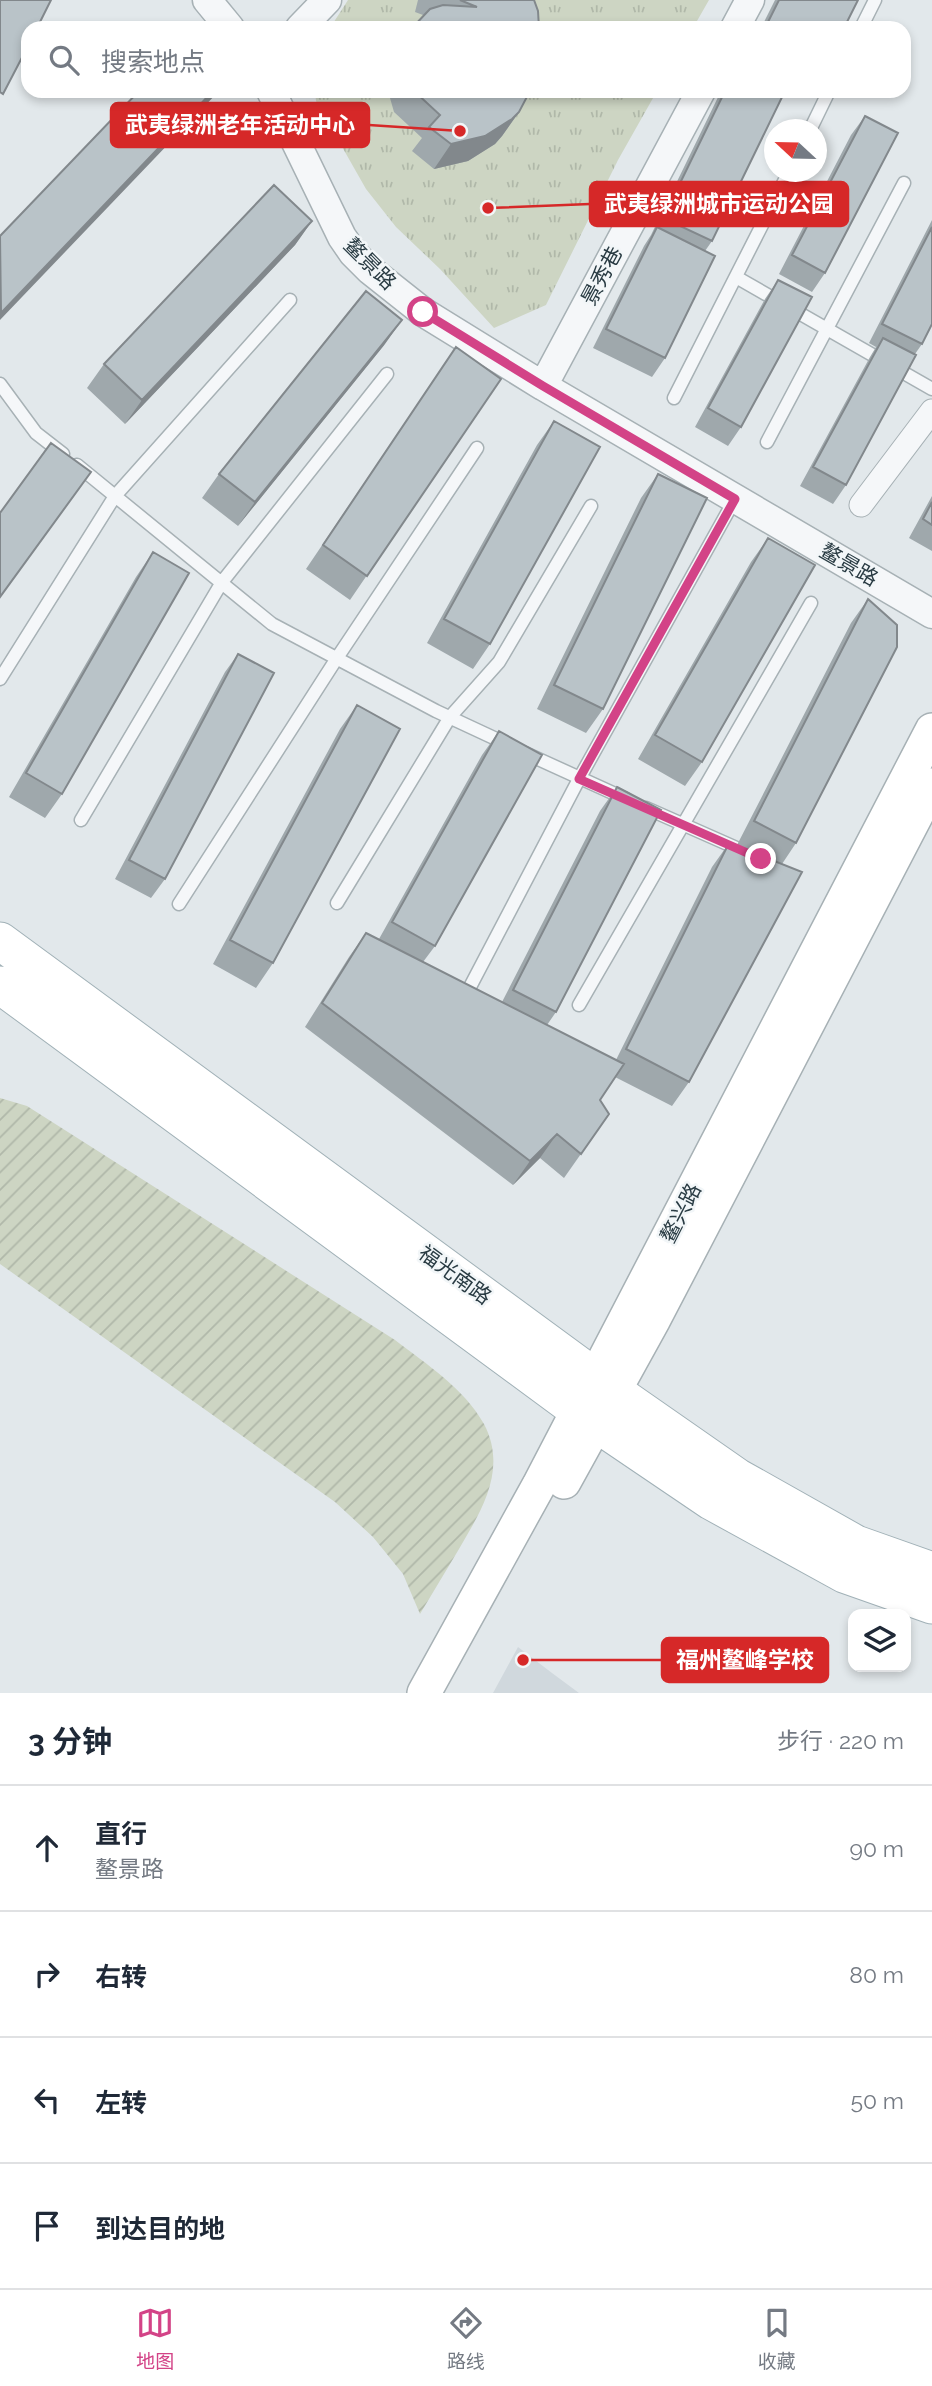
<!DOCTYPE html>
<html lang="zh">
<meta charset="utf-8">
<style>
:root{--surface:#fff;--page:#f2f2f3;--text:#1f2937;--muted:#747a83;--line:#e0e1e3;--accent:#d34387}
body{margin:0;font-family:Raleway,"Noto Sans SC",sans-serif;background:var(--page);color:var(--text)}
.controls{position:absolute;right:21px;bottom:21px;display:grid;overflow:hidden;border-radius:14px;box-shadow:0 4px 10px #0003}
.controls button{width:63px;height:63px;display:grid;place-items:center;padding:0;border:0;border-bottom:2px solid var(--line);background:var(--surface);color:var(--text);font:35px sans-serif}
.compass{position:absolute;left:764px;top:119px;width:63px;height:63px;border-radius:50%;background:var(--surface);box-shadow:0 4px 10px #0003;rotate:292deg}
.stop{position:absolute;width:21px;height:21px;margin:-16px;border:5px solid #d34387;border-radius:50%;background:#fff}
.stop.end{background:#d34387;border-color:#fff;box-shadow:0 2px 7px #0008}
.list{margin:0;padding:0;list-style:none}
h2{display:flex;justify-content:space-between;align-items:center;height:91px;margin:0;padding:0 28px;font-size:30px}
h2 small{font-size:23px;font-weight:400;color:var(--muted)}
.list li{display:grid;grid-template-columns:46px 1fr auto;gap:21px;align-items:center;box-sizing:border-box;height:126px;padding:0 28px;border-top:2px solid var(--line)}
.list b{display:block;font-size:26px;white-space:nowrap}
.list p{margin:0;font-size:23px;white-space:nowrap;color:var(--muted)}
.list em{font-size:23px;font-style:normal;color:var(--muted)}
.icon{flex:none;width:38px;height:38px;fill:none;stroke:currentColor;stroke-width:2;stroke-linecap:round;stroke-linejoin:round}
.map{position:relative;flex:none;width:932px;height:1693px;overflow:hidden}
.search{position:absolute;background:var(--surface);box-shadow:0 4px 10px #0003;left:21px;right:21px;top:21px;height:77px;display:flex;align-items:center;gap:18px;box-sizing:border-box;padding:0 24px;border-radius:21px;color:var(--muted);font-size:26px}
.sheet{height:595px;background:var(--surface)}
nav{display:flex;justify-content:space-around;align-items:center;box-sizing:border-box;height:98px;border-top:2px solid var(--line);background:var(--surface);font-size:19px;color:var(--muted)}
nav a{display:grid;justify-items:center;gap:4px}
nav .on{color:var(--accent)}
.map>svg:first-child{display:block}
</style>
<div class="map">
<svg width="932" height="1693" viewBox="0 0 932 1693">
<defs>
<pattern id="park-tufts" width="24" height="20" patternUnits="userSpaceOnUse" patternTransform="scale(1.75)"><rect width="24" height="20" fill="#cdd5c3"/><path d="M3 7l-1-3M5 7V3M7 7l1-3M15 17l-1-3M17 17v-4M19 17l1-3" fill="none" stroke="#b0b8a9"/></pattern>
<pattern id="garden-furrows" width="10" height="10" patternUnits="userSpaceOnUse" patternTransform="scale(1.75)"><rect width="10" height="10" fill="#cdd5c3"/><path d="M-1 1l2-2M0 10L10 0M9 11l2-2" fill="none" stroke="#b0b8a9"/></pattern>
</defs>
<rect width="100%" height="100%" fill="#e2e8eb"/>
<!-- built -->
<path fill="#d0d8dd" d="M518 1647 552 1673 579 1693H493Z"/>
<!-- park -->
<path fill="url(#park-tufts)" d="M348 0H709L693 28H330Z
M315 91H657L618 160 546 305 494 328 440 269 396 227 366 189 316 101Z"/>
<!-- garden -->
<path fill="url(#garden-furrows)" d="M0 1098 27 1106 395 1340C426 1364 464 1388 484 1424 508 1470 481 1511 459 1549 446 1571 433 1592 420 1614L403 1574 373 1537 335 1502 0 1264Z"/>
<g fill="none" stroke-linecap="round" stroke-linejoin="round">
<defs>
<path id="service" d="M861 28 875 0
M810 130 829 91
M736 277 932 389
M0 384 36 433 63 454
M674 398 789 172
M767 442 904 183
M77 465 272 624 436 711 509 745
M0 679 115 496 290 300
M525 753 626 799
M646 808 741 850
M81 820 222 582 387 374
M337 903 450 717 499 662 591 506
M179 904 337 658 477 448
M470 987 579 779 735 499
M579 1005 811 603"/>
<path id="minor" d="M861 505 932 411"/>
<path id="tertiary" d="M207 0 230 28
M300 28 327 0
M735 28 750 0
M271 91 342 237 353 253 370 270 423 312 543 386 932 614
M543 386 701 91"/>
<path id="secondary" d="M564 1482 654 1319 932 785
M424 1693 539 1485 932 730"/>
<path id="primary" d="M0 941 615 1392 737 1477 856 1544 932 1571
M0 985 587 1417 711 1501 844 1574 932 1605"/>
</defs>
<!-- service casing -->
<use href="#service" stroke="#a7b1b5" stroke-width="15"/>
<!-- minor casing -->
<use href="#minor" stroke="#a7b1b5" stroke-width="25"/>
<!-- tertiary casing -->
<use href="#tertiary" stroke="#a7b1b5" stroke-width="31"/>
<!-- secondary casing -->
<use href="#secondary" stroke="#a7b1b5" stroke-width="36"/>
<!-- primary casing -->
<use href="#primary" stroke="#a1b1b7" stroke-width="39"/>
<!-- service -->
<use href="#service" stroke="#f5f7f9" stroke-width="12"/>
<!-- minor -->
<use href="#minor" stroke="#f5f7f9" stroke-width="23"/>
<!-- tertiary -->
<use href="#tertiary" stroke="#f5f7f9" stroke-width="28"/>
<!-- secondary -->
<use href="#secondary" stroke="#fff" stroke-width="33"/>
<!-- primary -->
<use href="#primary" stroke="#fff" stroke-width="37"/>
</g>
<!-- wall -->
<path fill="#9fa8ac" d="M418 0H534L423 15 415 12Z
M775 0H858L844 28H761Z
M388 91H530L519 112 502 136 495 144 468 161 434 169 412 151 422 138 394 112Z
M721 91H785L712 241 705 251 665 358 652 377 593 348 644 246 651 235Z
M865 116 825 273 812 292 779 274 851 135Z
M932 220V324L922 344 915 354 846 485 833 504 800 486 870 357 876 347 869 343Z
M312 221 295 245 125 424 87 388 104 364Z
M778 280 741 427 728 446 695 427 765 299Z
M385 344 238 526 202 498 219 474Z
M439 372 501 379 350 600 306 569Z
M554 421 490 644 473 669 427 643 537 445Z
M658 474 603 709 586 733 537 709 641 498Z
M932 496V551L909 538Z
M768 538 702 762 685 786 638 759 751 562Z
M153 552 62 794 45 818 9 797 136 577Z
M868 599 796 843 782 864 689 1082 672 1106 615 1077 600 1100 609 1114 564 1178 540 1158 513 1185 305 1027 349 957 366 933 379 939 482 755 499 731 435 946 423 962 502 1002 600 811 617 787 556 1012 547 1025 616 1060 712 867 729 843 737 845 851 623Z
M238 654 165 879 151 898 115 879 225 672Z
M357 705 273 963 256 988 213 964 340 729Z"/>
<!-- shaded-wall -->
<path fill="#82888c" d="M213 91H219L0 320V314Z
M519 112 502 136 495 144 468 161 434 169 451 144Z
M312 221 295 245 125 424 142 400Z
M402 320 385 344 238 526 255 502Z
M557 1134 540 1158 513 1185 530 1161Z"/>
<!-- building -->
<path fill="#b9c3c8" stroke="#82888c" stroke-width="2" d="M0 0H51L37 28H28V46L3 94 0 92Z
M460 0H534L538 11 539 28H412L430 9 443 5 477 7Z
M779 0H858L844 28H765Z
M139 91H213L1 313 0 236Z
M414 91H530L519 112 512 119 485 136 451 144 429 127 440 115Z
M725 91H785L712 241 663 218Z
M865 116 898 133 825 273 792 255Z
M274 185 312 221 142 400 104 364Z
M657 227 715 256 665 358 606 329Z
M932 227V324L922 344 882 324Z
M778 280 812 297 741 427 708 408Z
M366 291 402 320 255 502 219 474Z
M883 338 916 355 846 485 813 467Z
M456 347 501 379 367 576 323 545Z
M554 421 600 447 490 644 444 619Z
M51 443 91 472 0 597V513Z
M658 474 707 498 603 709 554 685Z
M932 502V525L923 519Z
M768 538 815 565 702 762 655 735Z
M153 552 189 573 62 794 26 773Z
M868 599 897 625V647L796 843 754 821Z
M238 654 274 673 165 879 129 860Z
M357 705 400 729 273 963 230 940Z
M499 731 542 755 435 946 392 922Z
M617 787 661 810 556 1012 513 990Z
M729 843 802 872 689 1082 626 1049Z
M366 933 624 1064 600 1100 609 1114 581 1154 557 1134 530 1161 322 1003Z"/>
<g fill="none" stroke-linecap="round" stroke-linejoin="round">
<!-- route -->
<path stroke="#d34387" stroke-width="9" d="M423 312 543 386 735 499 579 779 761 859"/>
</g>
<g text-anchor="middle" stroke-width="5" stroke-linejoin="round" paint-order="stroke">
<!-- street labels -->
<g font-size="21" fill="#293b43" stroke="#f2f6f8">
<text transform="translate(370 264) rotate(45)" y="7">鳌景路</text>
<text transform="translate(602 276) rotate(-62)" y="7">景秀巷</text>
<text transform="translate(849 565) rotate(30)" y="7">鳌景路</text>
<text transform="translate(681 1213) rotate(-63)" y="7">鳌兴路</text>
<text transform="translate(455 1275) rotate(36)" y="7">福光南路</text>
</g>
</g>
<!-- callouts -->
<path fill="none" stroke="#d62828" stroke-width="2.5" d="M460 131L369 125M488 208L590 204M523 1660L662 1660"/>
<g fill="#d62828" stroke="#f2f6f8" stroke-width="2.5">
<circle cx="460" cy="131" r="7"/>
<circle cx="488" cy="208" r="7"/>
<circle cx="523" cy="1660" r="7"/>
</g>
<g fill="#d62828" stroke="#d62828" stroke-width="2.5">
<rect x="111" y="103" width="258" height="44" rx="7"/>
<rect x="590" y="182" width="258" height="44" rx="7"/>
<rect x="662" y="1638" width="166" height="44" rx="7"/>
</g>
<g font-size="23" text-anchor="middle" font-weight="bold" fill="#fff">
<text x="240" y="133">武夷绿洲老年活动中心</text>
<text x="719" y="212">武夷绿洲城市运动公园</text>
<text x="745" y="1668">福州鳌峰学校</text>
</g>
</svg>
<div class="controls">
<button><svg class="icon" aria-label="layers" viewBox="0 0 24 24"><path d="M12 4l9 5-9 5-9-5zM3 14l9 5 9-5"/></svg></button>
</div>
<svg class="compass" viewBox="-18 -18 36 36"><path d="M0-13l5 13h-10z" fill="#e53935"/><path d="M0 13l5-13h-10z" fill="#747a83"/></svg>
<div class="stop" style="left:423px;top:312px"></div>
<div class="stop end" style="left:761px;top:859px"></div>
<div class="search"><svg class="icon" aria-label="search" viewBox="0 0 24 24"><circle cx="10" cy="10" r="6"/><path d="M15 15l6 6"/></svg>搜索地点</div>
</div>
<section class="sheet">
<h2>3 分钟<small>步行 · 220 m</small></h2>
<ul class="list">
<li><svg class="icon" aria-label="ahead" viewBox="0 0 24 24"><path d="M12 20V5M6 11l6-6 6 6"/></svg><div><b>直行</b><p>鳌景路</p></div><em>90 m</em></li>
<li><svg class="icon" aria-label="right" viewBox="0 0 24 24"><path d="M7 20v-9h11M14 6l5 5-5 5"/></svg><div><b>右转</b></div><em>80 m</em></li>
<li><svg class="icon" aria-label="left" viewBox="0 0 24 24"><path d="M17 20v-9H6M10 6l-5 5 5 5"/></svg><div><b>左转</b></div><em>50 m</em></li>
<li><svg class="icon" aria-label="arrive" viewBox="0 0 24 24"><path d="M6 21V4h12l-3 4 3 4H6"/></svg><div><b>到达目的地</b></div></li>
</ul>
</section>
<nav>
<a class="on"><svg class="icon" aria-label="map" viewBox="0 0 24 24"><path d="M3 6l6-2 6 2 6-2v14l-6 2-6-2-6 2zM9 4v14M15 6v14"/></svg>地图</a>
<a><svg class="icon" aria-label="directions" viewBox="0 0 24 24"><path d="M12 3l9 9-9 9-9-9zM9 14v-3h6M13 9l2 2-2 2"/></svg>路线</a>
<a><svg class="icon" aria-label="saved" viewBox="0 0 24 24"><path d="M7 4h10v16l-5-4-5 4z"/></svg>收藏</a>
</nav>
